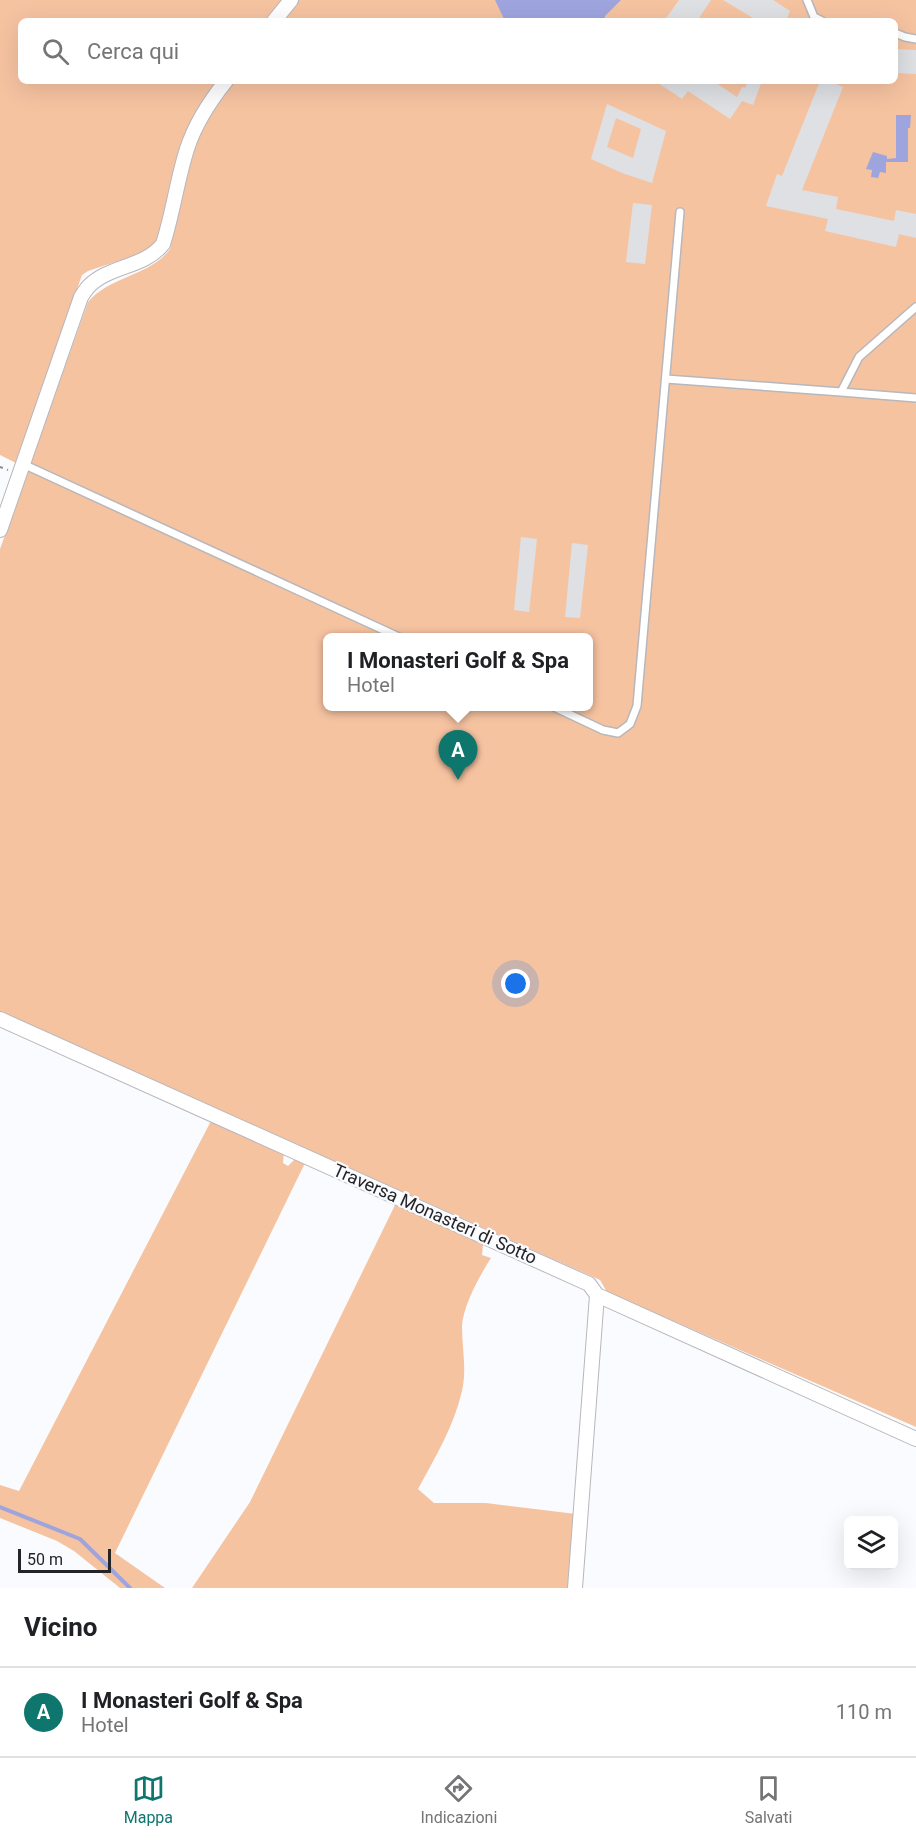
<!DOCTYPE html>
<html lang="it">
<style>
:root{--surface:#fff;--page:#f2f2f2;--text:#202124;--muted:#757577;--line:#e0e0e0;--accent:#0f766e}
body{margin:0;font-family:Roboto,sans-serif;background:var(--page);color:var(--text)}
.controls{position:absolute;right:18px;bottom:18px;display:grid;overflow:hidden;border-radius:9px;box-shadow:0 6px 24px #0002}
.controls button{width:54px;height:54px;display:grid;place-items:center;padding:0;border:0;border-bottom:2px solid var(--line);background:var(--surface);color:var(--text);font:30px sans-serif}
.scale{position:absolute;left:18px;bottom:15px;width:93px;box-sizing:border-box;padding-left:6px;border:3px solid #252527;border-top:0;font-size:16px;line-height:21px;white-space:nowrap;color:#252527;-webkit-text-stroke:4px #fafbfe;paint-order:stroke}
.you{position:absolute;left:516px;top:984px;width:21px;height:21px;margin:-15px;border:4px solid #fff;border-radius:50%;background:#1a73e8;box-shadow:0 0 0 9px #1a73e833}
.badge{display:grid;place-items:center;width:39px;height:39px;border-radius:50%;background:var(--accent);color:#fff;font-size:20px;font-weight:700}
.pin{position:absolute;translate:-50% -50px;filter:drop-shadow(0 2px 3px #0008)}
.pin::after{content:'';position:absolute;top:32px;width:21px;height:18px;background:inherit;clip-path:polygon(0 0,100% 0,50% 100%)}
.popup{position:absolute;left:323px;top:633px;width:270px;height:78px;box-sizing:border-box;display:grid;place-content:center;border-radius:9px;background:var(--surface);filter:drop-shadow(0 2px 4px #0005);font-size:20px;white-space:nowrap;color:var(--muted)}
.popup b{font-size:22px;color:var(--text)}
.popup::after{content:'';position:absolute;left:50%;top:100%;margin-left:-12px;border:12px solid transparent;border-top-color:var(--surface)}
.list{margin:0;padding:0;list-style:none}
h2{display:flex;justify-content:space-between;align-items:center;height:78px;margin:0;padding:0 24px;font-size:26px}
h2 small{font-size:20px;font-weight:400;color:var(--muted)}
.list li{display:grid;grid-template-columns:39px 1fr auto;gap:18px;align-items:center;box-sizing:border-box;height:90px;padding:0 24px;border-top:2px solid var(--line)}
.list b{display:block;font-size:22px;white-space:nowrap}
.list p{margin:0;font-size:20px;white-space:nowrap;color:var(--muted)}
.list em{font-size:20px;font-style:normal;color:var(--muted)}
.icon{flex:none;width:33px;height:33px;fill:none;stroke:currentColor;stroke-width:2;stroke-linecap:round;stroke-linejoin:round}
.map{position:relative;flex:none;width:916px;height:1588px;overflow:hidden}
.search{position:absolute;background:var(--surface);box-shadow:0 6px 24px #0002;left:18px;right:18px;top:18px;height:66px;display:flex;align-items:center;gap:15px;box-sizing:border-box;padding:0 21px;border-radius:9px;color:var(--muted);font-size:22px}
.sheet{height:168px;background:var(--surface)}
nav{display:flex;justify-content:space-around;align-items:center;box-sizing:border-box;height:84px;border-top:2px solid var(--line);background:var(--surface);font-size:16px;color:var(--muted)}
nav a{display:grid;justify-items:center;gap:3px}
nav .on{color:var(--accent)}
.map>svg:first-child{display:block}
</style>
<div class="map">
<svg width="916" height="1588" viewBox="0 0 916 1588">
<rect width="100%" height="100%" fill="#fafbfe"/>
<!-- green -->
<path fill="#f6c3a1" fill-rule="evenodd" d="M0 0H284L267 21H21V81H218L157 240 150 249 142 253 88 271 82 275 16 463 0 455Z
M298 0H916V1427L607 1292 600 1280 0 1012V549L88 302C110 276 150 276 170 249L192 153 200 131 234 81H895V21H281ZM328 638H588V706H328Z
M212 1119 284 1151 283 1163 288 1166 297 1157 306 1161 115 1553 165 1588H120L74 1551 57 1541 0 1518V1485L19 1491Z
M397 1201 478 1238 483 1245 482 1255 491 1258C480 1275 463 1306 462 1326 462 1349 467 1369 462 1391 454 1426 435 1458 418 1489L434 1503H486L576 1514 571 1588H192L250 1502Z"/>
<!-- water -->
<path fill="#9ea4de" d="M495 0H621L605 16 604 21H505Z
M896 115H911L910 128H908V162H886V173L880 172 878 178 871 177 872 170 866 169 873 152 887 156V159L896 158Z"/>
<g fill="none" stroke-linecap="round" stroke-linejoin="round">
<!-- stream -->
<path stroke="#9ea4de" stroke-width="4" d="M0 1507 80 1539 130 1588"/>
</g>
<!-- building -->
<path fill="#dfe0e4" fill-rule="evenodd" d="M679 0H711L697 21H664Z
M723 0H773L790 11 786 21H758Z
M895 49 916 50V74L895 73Z
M655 81H713L737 97 742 87 745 88 748 81H762L753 105 742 101 730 119 688 91 682 99Z
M820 81H828L843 87 802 190 838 197 836 209 894 221 896 210 916 214V238L899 234 896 247 825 231 828 219 766 206 777 174 782 176Z
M607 104 666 131 652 183 622 173 591 159ZM616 118 641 129 633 158 607 147Z
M633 203 652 205 645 264 626 262Z
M521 537 537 539 529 612 514 610Z
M572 543 588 545 580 618 565 617Z"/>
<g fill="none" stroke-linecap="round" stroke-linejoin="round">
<defs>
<path id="lane" d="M807 0 814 17 822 21
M895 33 905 37 916 39
M666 379 841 392 859 357 916 307
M841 392 916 398
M23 464 401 638
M552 706 603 730 618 733 630 724 637 706 680 212"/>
<path id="street" d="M274 21 291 0
M0 530 81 297C83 294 86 289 89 286 110 265 144 268 163 244 173 213 177 180 187 149 195 124 210 101 226 81
M0 1019 589 1284 597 1295 575 1588
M597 1295 916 1439"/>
</defs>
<!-- lane casing -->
<use href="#lane" stroke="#b7b7bc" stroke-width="10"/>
<!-- street casing -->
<use href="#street" stroke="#b7b7bc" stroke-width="16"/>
<!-- path -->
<path stroke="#898a8c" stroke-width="2" stroke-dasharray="3 4.5" stroke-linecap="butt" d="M0 467 8 470"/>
<!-- lane -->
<use href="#lane" stroke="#fff" stroke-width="7"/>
<!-- street -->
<use href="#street" stroke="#fff" stroke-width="14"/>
</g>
<g text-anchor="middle" stroke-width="4.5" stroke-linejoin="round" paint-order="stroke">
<!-- street labels -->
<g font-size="18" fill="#252527" stroke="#fafbfe">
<text transform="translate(435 1214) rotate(24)" y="6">Traversa Monasteri di Sotto</text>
</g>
</g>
</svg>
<div class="controls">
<button><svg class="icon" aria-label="layers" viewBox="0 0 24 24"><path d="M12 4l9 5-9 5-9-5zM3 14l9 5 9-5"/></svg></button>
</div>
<div class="scale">50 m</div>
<div class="you"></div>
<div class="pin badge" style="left:458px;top:780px">A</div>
<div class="popup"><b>I Monasteri Golf &amp; Spa</b>Hotel</div>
<div class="search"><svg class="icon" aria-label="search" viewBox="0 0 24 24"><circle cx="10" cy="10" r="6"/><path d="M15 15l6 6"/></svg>Cerca qui</div>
</div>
<section class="sheet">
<h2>Vicino<small></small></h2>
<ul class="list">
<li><span class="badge">A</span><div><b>I Monasteri Golf &amp; Spa</b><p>Hotel</p></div><em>110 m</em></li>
</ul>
</section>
<nav>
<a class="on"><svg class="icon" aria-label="map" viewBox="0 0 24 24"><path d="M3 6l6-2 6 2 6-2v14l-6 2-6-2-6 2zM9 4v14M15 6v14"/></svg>Mappa</a>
<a><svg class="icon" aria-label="directions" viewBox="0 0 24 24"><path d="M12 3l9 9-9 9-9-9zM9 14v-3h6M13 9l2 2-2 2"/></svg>Indicazioni</a>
<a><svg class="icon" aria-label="saved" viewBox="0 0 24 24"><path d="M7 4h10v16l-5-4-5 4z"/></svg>Salvati</a>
</nav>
